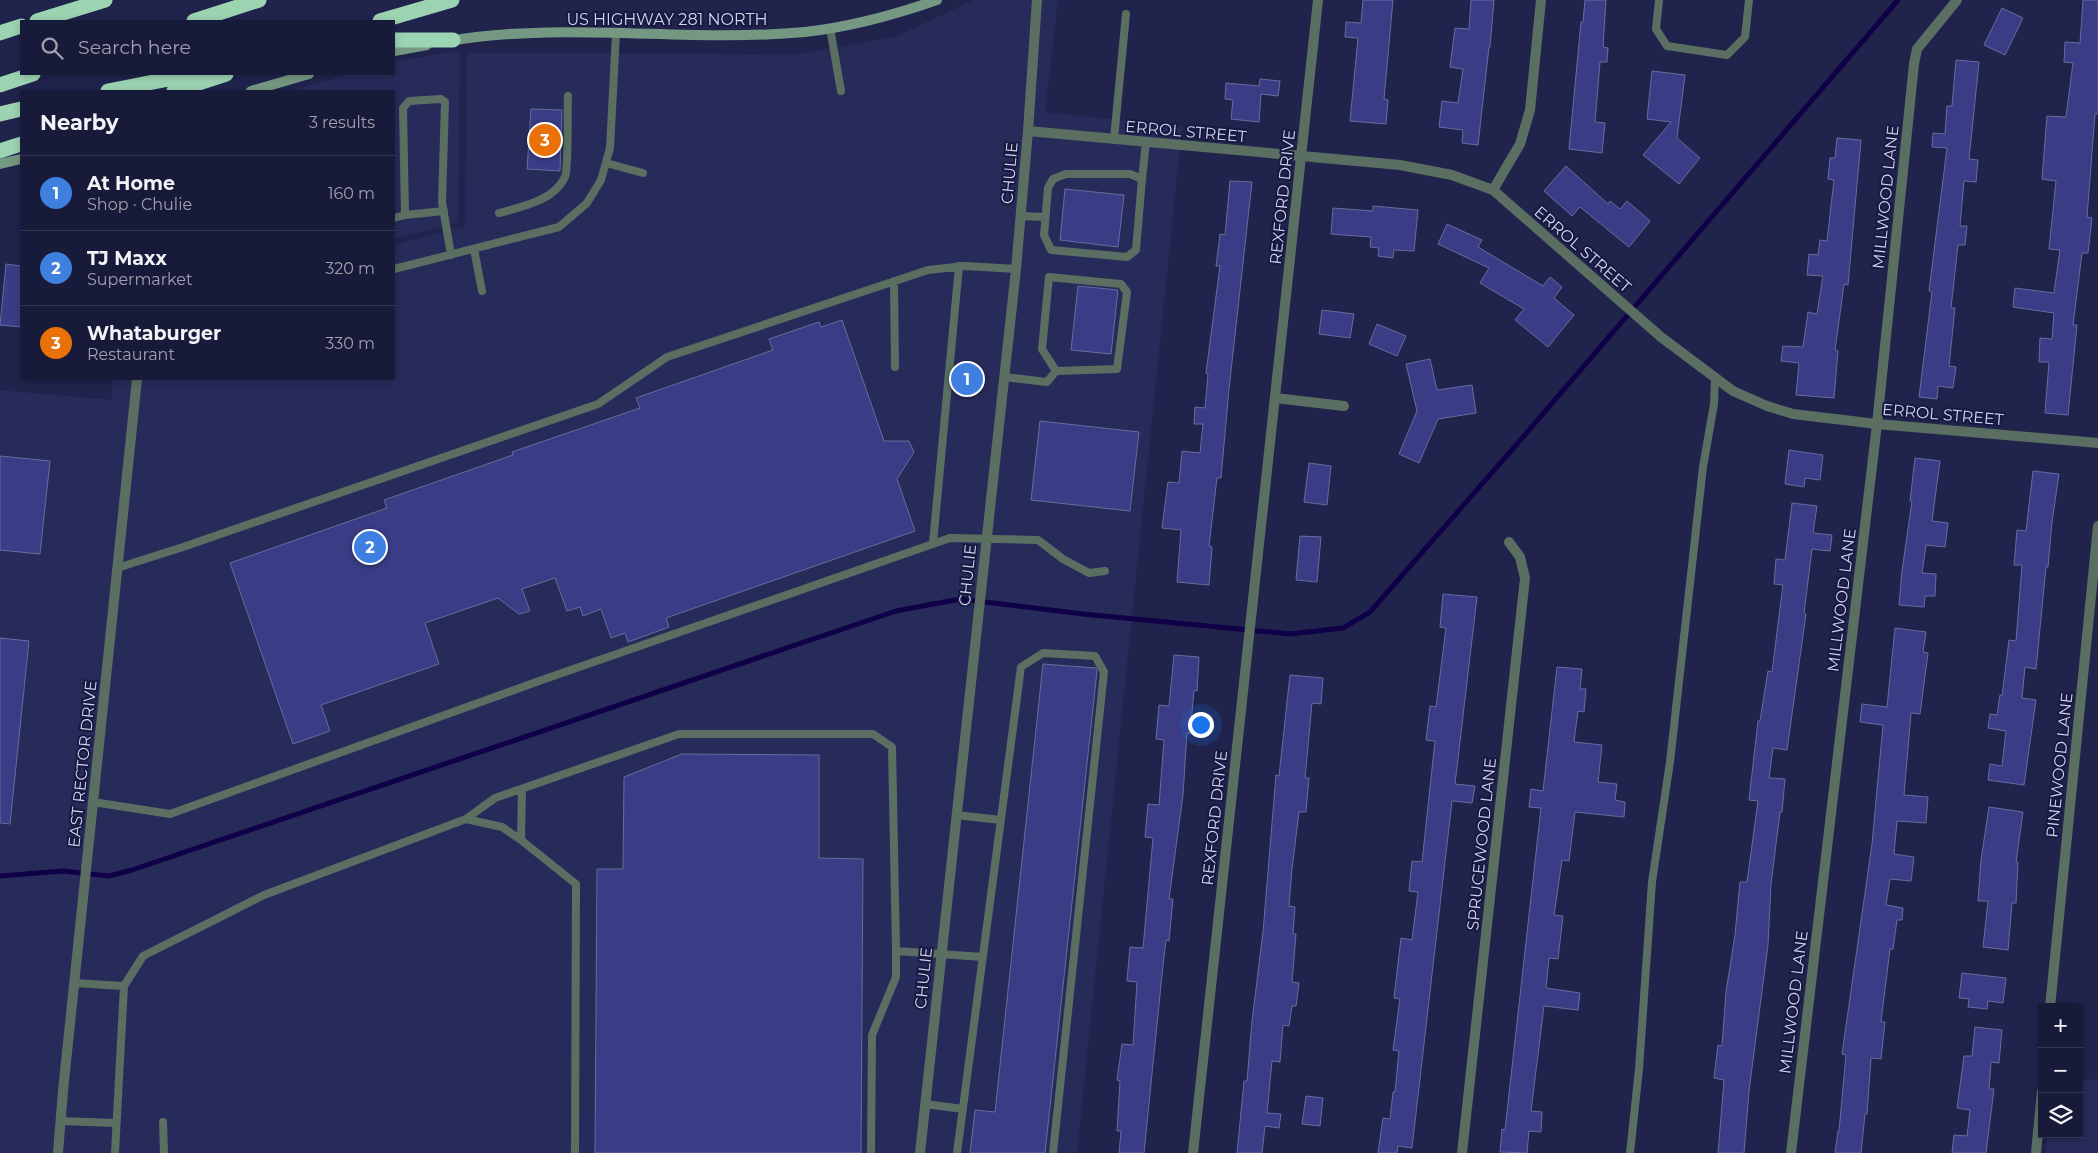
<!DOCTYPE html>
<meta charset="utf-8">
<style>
:root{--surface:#181a39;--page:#252744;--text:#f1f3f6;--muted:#9fa1ae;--line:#363853;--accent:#b45309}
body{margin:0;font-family:Montserrat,sans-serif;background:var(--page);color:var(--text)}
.controls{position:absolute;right:15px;bottom:15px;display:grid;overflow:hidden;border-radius:0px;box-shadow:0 2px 8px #0003}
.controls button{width:45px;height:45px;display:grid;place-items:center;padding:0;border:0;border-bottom:1px solid var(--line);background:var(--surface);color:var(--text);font:25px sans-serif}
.you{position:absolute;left:1200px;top:724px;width:18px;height:18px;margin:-12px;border:4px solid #fff;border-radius:50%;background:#1a73e8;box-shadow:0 0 0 8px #1a73e833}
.badge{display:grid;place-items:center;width:32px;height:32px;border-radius:50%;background:var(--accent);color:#fff;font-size:16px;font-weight:700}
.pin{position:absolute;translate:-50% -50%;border:2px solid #fff;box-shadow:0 1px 5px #0006}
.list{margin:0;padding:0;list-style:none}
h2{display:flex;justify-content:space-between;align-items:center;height:65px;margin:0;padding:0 20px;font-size:21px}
h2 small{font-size:16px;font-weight:400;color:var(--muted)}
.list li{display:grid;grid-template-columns:32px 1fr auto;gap:15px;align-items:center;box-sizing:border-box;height:75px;padding:0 20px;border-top:1px solid var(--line)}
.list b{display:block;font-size:19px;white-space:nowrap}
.list p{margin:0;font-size:16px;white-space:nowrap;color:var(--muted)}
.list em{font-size:16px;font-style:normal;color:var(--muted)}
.icon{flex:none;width:28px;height:28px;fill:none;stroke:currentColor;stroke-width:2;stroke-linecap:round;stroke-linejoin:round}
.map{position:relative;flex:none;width:2098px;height:1153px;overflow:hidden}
.search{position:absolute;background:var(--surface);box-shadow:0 2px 8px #0003;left:20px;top:20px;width:375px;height:55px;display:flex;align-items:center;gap:12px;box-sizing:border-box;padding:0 18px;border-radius:0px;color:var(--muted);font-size:19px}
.panel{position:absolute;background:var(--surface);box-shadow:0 2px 8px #0003;left:20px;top:90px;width:375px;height:290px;border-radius:0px}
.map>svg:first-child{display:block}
</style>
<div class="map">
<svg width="2098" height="1153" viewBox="0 0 2098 1153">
<rect width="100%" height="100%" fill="#20234c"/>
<!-- built -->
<path fill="#272b5a" d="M974 0H1058L1045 112 1182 127 1077 1153H0V390L111 400 113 379H394V245L465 226 467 53 797 54 895 37Z
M460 51 458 222 394 239V91H291L349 74H394V61Z
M2098 1079V1153H2045L2047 1134H2079V1080Z"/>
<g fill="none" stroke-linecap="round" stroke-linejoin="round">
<!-- stream -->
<path stroke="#0f0047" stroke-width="5" d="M0 876 63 871 109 876 132 870 896 611 960 599 1083 614 1290 634 1343 628 1370 612 1517 444 1898 0"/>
</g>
<!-- building -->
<path fill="#3a3d85" stroke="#666d9c" d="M1363 0H1393L1384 99 1388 100 1386 124 1350 121 1358 38 1345 37 1346 22 1361 23Z
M1471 0H1494L1490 47H1489L1478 145 1462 143 1463 130 1439 127 1442 101 1458 103 1463 69 1450 67 1455 28 1469 29Z
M1585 0H1606L1603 47 1608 48 1607 62H1600L1595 122 1605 123 1602 153 1569 149 1581 22H1583Z
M2083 0H2098V114H2095L2087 217 2092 218 2088 253H2082L2073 325H2077L2068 415 2045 413 2049 362H2039L2040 338 2052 339 2054 313 2013 307 2015 288 2054 293 2060 250 2049 249 2056 181 2042 179 2047 116 2066 117 2073 63 2064 62 2065 42 2080 43Z
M2002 8 2023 18 2005 55 1984 45Z
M1956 60 1979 62 1969 159 1978 160 1976 182 1964 181 1960 226H1967L1965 245H1958L1951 308H1955L1949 366 1956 367 1953 388 1938 386 1937 399 1919 397 1932 292 1929 291 1947 148 1932 147 1933 133 1945 134 1947 106H1952Z
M1652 71 1685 75 1677 138 1700 158 1679 184 1643 155 1671 122 1647 119Z
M1260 79 1280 81 1278 96 1261 94 1259 122 1231 119 1233 100 1225 99 1226 83 1259 86Z
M531 109 562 110 560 171 527 169Z
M1837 138 1861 140 1848 285 1844 284 1835 350 1838 351 1834 398 1796 395 1799 363 1781 361 1783 346 1803 347 1808 312 1817 314 1823 276 1807 275 1809 254 1818 255 1820 240 1827 241 1834 180 1828 179 1830 158H1835Z
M1566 166 1608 204 1610 201 1620 209 1627 201 1650 221 1629 247 1580 207 1572 216 1544 191Z
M1230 181 1252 182 1229 389 1221 478H1217L1209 546 1212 547 1209 585 1177 582 1181 530 1162 528 1168 482 1179 483 1182 451 1200 453 1203 424H1194L1195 407 1205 408 1208 374 1206 373 1220 266H1216L1220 234 1225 235Z
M1065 189 1124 195 1118 247 1060 240Z
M1373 206 1418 210 1414 251 1394 250 1393 258 1378 256 1379 248 1370 247 1371 237 1331 234 1333 208 1373 211Z
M1447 224 1482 240 1478 247 1543 286 1550 277 1562 287 1554 298 1574 315 1548 347 1515 320 1524 309 1480 283 1489 268 1438 244Z
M6 264 21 266V327L0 325Z
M1078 286 1118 290 1111 354 1071 350Z
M1322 310 1354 314 1350 338 1319 334Z
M842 320 884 441H909L914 452 897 479 915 531 666 618 669 627 628 642 625 633 611 638 601 609 583 616 580 607 567 611 555 578 522 589 530 611 519 614 498 598 425 623 439 664 321 705 330 731 293 744 230 563 387 508 384 500 513 455 512 452 640 408 636 398 773 350 769 339 819 322 821 327Z
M1377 324 1406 336 1397 356 1369 344Z
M1430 359 1437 390 1472 385 1476 413 1438 419 1419 463 1399 454 1417 411 1406 364Z
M1040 421 1139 432 1130 511 1031 500Z
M1789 450 1823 455 1820 480 1805 478 1804 487 1785 484Z
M0 456 50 461 40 554 0 550Z
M1915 458 1940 461 1932 521 1948 523 1945 547 1926 545 1922 573 1936 574 1935 596H1925L1924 607 1899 605 1902 571 1912 501H1910Z
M1309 463 1331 466 1327 505 1304 502Z
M2033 471 2059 474 2052 522 2048 567H2046L2036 669 2025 667 2022 698 2036 700 2024 785 1988 780 1990 764 2002 766 2006 731 1988 728 1990 714 1997 715 2000 695 2002 696 2009 640 2016 641 2022 565H2014L2017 530 2026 531Z
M1792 503 1817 506 1813 533 1832 535 1830 551 1812 549 1804 613 1806 614 1787 750 1773 748 1769 778 1785 779 1782 812H1780L1771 884 1768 945 1749 1091 1744 1153H1718L1724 1080 1714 1078 1718 1045 1722 1046 1726 992 1735 935 1740 882H1747L1758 801 1749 800 1758 721H1760L1768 671 1772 672 1783 585 1774 584 1776 559 1785 560Z
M1300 536 1321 537 1317 582 1296 580Z
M1443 594 1477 597 1455 784 1475 786 1472 803 1452 801 1412 1148 1398 1146 1397 1153H1378L1383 1118 1390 1119 1393 1092H1395L1399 1051 1393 1050 1400 999 1394 998 1401 938 1412 940 1418 892 1409 891 1412 861 1422 862 1435 741 1426 740 1430 706 1436 707 1446 628 1440 627Z
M1895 628 1926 632 1923 652 1928 653 1920 714 1911 713 1904 795 1928 797 1926 823 1897 821 1894 854 1914 857 1911 881 1890 879 1886 905 1903 908 1902 920H1897L1893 949H1890L1881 1022H1885L1881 1059 1871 1058 1867 1114H1865L1861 1153H1835L1838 1131H1839L1846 1055 1842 1054 1872 844 1883 725 1860 722 1862 704 1887 707Z
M0 638 29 641 10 824 0 823Z
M1174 655 1199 657 1197 691 1194 690 1190 734 1187 733 1183 795 1169 899H1173L1169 941 1166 940 1162 975 1144 1153H1119L1121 1131H1117L1120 1081 1117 1080 1122 1044 1133 1045 1137 982 1127 981 1130 947 1143 948 1153 838 1145 837 1148 804 1159 805 1164 740 1156 739 1159 705 1169 706Z
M1043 664 1096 668 1097 671 1045 1153H970L975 1110 995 1112Z
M1557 667 1582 669 1580 689H1586L1584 712 1578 711 1574 742 1602 745 1598 782 1617 784 1615 800 1625 802 1624 817 1575 812 1569 861 1562 860 1554 915 1563 916 1558 959 1549 958 1546 988 1580 993 1578 1010 1544 1006 1531 1111 1542 1112 1541 1132 1529 1131 1527 1153 1500 1152 1502 1129 1505 1130 1541 808 1529 807 1531 789 1543 791Z
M1290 675 1323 678 1321 704 1312 703 1305 778H1309L1306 812H1299L1292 869 1289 906 1295 907 1293 934H1296L1292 982 1299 983 1296 1006H1292L1289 1026 1283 1025 1280 1062 1272 1061 1267 1113 1281 1114 1279 1128 1265 1126 1262 1153H1237L1244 1081H1247L1252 1021 1263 932 1276 775 1279 776Z
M682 754 819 755V858L863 859 861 1153H595L597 869H623L624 777Z
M1989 807 2023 812 2016 862H2018L2016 903H2012L2008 950 1983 947 1988 901H1978L1981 860Z
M1962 973 2006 978 2003 1003 1988 1001 1987 1009 1968 1007 1969 999 1959 998Z
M1975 1027 2002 1030 1999 1063 1991 1062 1989 1089H1994L1986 1153H1952L1954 1135 1967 1136 1970 1110 1957 1108 1964 1056H1972Z
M1306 1096 1323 1098 1320 1126 1302 1124Z"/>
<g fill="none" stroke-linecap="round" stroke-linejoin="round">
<!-- service -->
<path stroke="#5a6f62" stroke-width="8" d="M1659 0 1656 29 1667 46 1727 55 1745 37 1749 0
M830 28 841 91
M1114 139 1126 14
M606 163 643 173
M1066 174H1130L1142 179 1136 250 1127 257 1051 250 1044 235 1048 188 1053 179Z
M1142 179 1146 142
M499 213C521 207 554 201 565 177 569 166 567 112 568 96
M405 215 444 211
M1020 216 1045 217
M394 218 405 215 403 108 409 101 441 99 445 102 442 202 451 255
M474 249 482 291
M394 269 559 227 587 203 601 180 610 148 616 34
M894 281 895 367
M1004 377 1047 382 1056 371 1042 349 1049 277 1121 284 1127 292 1117 369 1056 371
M933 543 959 266
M117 568 183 547 598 404 667 357 928 270 965 266 1016 269
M522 789 521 840 576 884 575 1153
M93 802 170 814 539 681 950 538 1038 540 1063 559 1089 573 1105 571
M956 815 1001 820
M466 819 502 827 521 840
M74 983 124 986 143 956 264 895 466 819 495 798 679 734H873L892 747 896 951 983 957
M925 1104 963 1109
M60 1121 115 1123
M163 1122 164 1153
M115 1153 124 986
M871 1153 872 1035 896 977V951
M957 1153 1021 667 1043 653 1095 656 1104 672 1053 1153
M1630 1153 1639 1069 1652 882 1670 762 1703 467 1714 404 1715 377"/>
<!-- minor -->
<path stroke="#5a6f62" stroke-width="10" d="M1028 131 1400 165 1452 175 1493 190 1661 337 1733 391 1767 406 1793 414 1877 424 2098 443
M1493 190 1520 144 1530 110 1541 0
M1275 398 1344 406
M2050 1007 2098 526
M58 1153 63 1091 137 379
M920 1153 1016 269 1028 131 1037 0
M1193 1153 1318 0
M1462 1153 1525 578 1520 557 1509 542
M1791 1153 1877 424 1914 64 1917 49 1957 0
M2036 1153 2042 1091"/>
<!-- secondary -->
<path stroke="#759882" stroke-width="10" d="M449 41C564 21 688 43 805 32 850 27 894 15 937 0
M394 51 427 45
M251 91 309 74
M0 164 21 159"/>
<!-- motorway -->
<path stroke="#9cd3b1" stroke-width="15" d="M37 21 105 0
M194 21 259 0
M380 21 452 0
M0 33 21 26
M394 40H453
M0 85 33 74
M108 91 194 74
M174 91 226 74
M0 114 21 109
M0 151 21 144"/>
</g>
<g text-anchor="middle" stroke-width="4" stroke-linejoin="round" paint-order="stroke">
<!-- street labels -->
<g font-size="16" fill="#d1d5f0" stroke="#171940">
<text x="667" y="25">US HIGHWAY 281 NORTH</text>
<text transform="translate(1186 131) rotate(5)" y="6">ERROL STREET</text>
<text transform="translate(1009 173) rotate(-85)" y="6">CHULIE</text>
<text transform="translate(1282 197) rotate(-84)" y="6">REXFORD DRIVE</text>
<text transform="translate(1885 197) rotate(-84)" y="6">MILLWOOD LANE</text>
<text transform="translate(1583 249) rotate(41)" y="6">ERROL STREET</text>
<text transform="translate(1943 414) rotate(5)" y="6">ERROL STREET</text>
<text transform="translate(967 575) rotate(-84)" y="6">CHULIE</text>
<text transform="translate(1841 600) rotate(-83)" y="6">MILLWOOD LANE</text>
<text transform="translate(82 764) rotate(-84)" y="6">EAST RECTOR DRIVE</text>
<text transform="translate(2059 765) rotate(-84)" y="6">PINEWOOD LANE</text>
<text transform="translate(1214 818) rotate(-84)" y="6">REXFORD DRIVE</text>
<text transform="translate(1481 844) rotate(-84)" y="6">SPRUCEWOOD LANE</text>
<text transform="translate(923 978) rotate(-84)" y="6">CHULIE</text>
<text transform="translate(1793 1002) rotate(-83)" y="6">MILLWOOD LANE</text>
</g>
</g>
</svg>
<div class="controls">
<button>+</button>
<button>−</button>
<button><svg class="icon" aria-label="layers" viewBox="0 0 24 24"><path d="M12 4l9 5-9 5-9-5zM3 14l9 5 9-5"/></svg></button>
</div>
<div class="you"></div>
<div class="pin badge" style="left:967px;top:379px;background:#3f7fe0">1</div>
<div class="pin badge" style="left:370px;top:547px;background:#3f7fe0">2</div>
<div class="pin badge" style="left:545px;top:140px;background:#e8710a">3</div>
<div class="search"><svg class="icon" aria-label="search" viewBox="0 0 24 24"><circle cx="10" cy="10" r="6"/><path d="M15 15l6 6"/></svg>Search here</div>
<section class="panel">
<h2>Nearby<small>3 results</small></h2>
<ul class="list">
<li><span class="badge" style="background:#3f7fe0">1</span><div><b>At Home</b><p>Shop · Chulie</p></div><em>160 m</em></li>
<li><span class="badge" style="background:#3f7fe0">2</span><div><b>TJ Maxx</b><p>Supermarket</p></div><em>320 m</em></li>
<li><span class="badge" style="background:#e8710a">3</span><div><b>Whataburger</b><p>Restaurant</p></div><em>330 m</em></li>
</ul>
</section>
</div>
